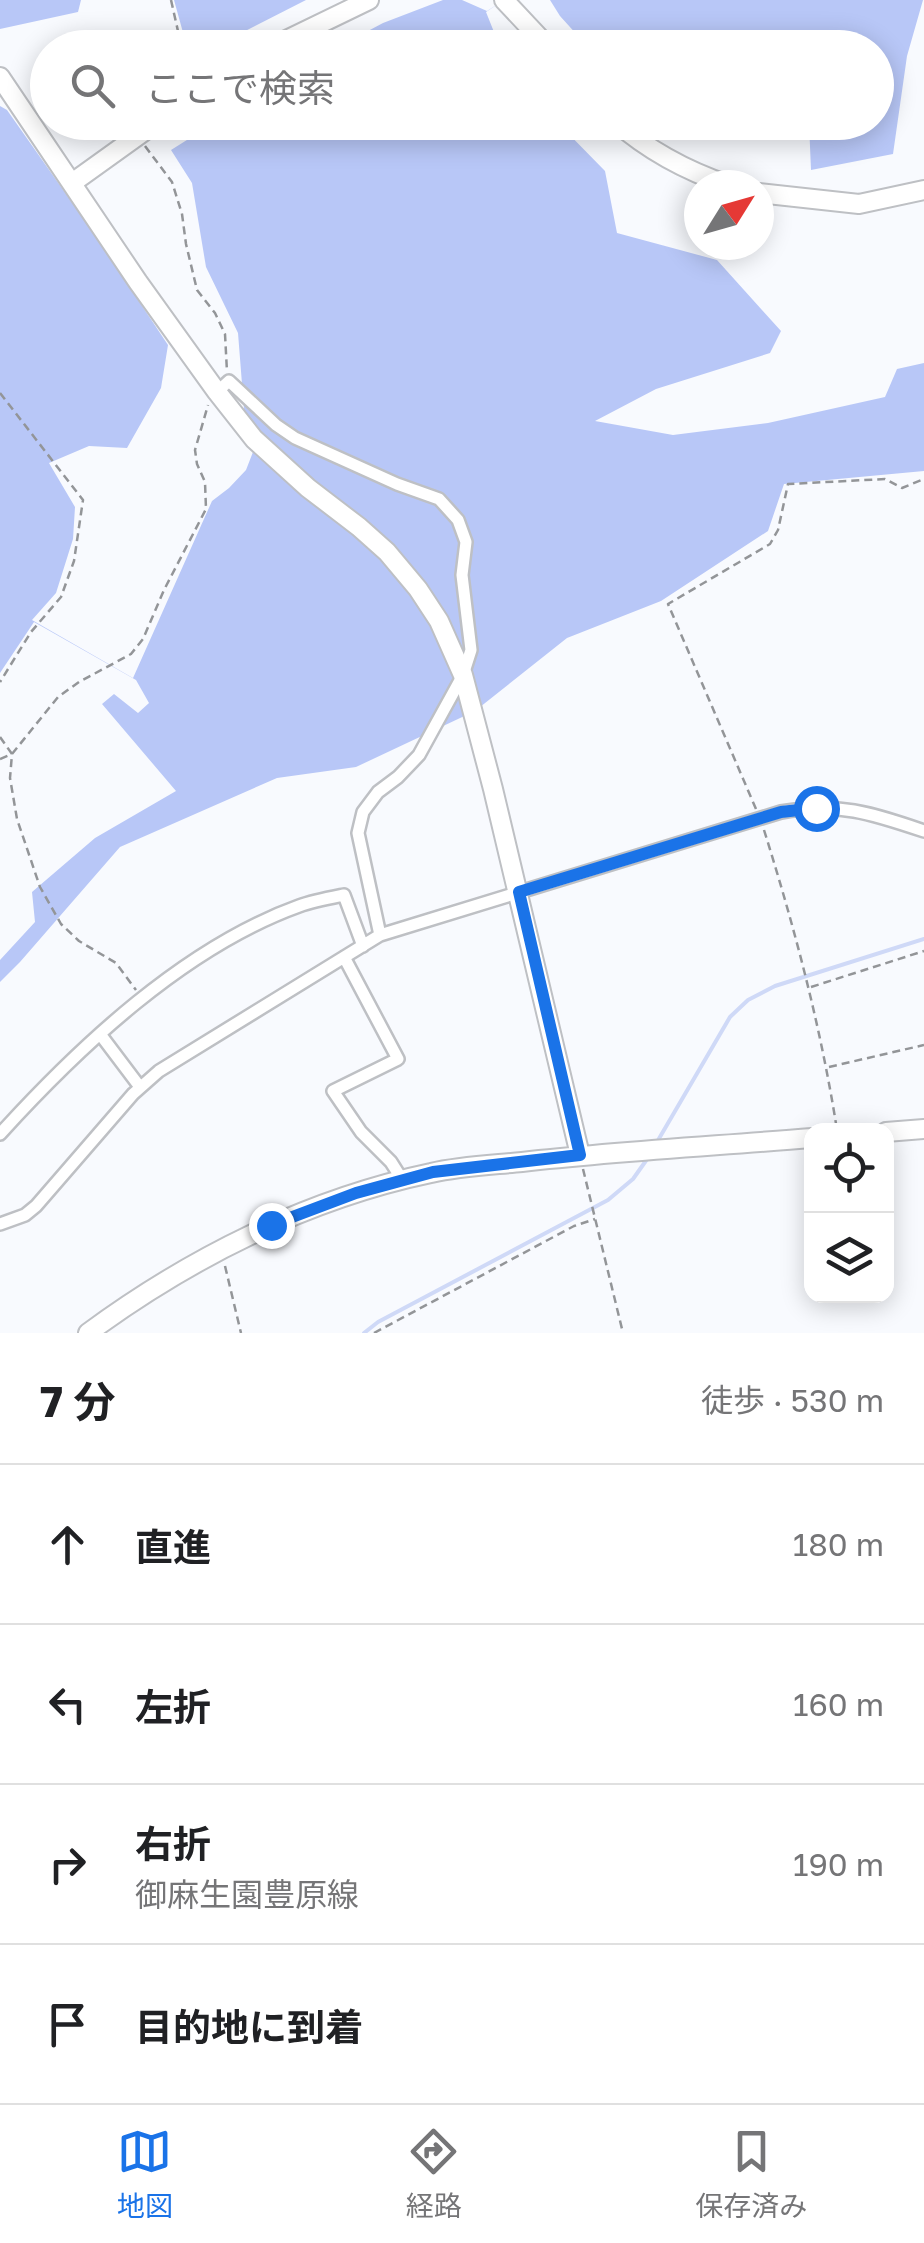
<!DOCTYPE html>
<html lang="ja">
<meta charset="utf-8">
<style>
:root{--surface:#fff;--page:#f6f6f6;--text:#202124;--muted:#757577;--line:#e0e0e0;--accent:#1a73e8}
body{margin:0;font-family:"Golos Text","Noto Sans JP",sans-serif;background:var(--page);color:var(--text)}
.controls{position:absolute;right:30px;bottom:30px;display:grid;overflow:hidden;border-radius:20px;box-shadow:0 5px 25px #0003}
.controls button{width:90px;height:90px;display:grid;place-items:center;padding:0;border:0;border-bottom:2px solid var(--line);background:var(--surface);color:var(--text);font:50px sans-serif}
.compass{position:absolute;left:684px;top:170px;width:90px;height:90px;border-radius:50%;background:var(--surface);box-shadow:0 5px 25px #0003;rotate:53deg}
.stop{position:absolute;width:30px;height:30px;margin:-22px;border:8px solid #1a73e8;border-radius:50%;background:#fff}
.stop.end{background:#1a73e8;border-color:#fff;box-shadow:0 2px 10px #0008}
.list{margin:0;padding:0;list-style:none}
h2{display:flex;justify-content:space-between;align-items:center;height:130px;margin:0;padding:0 40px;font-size:42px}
h2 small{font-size:32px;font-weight:400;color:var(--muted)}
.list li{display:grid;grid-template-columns:65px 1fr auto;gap:30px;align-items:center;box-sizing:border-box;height:160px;padding:0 40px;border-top:2px solid var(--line)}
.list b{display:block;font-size:38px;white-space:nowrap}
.list p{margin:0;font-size:32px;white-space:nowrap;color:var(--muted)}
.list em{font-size:32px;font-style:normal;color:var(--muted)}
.icon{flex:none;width:55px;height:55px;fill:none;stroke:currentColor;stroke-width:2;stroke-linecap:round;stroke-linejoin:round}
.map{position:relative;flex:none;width:924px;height:1333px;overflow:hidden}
.search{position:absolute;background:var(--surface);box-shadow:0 5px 25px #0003;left:30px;right:30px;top:30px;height:110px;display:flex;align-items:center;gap:25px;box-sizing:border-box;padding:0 35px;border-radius:55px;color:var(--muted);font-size:38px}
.sheet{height:770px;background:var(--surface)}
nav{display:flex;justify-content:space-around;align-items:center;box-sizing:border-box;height:140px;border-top:2px solid var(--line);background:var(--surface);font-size:28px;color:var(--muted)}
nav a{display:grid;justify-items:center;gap:5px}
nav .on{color:var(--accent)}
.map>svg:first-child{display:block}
</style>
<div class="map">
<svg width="924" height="1333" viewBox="0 0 924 1333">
<rect width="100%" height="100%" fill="#f8fafe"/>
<!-- green -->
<path fill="#b8c7f7" d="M0 0H81L78 12 0 29Z
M174 0H306L214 47H187Z
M443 0H462L487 11 504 0 486 12 500 47 336 48 383 23Z
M550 0H923L907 56 893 154 811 170 809 123 876 122V48L588 47 560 16Z
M0 106 7 110 97 238 168 345 161 388 127 448 89 446 49 463 75 507 73 539 56 593 32 620 133 678 212 501 229 488 246 470 253 452 245 422 238 333 206 267 192 183 171 150 214 123H558L605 171 617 233 717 260 781 331 770 353 656 389 595 421 673 435 768 423 885 397 897 369 924 363V471L784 484 768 531 661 601 567 638 475 711 356 767 277 778 120 847 20 962 0 982V960L35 922 32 892 95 838 176 791 102 704 114 694 138 713 149 703 136 680 34 622 0 673Z"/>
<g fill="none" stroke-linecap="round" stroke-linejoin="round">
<!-- stream -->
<path stroke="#cfd9f7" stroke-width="4" d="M657 1142 730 1017 748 1000 775 986 924 939
M364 1333 378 1322 608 1200 633 1179 650 1155"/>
<defs>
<path id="street" d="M217 392 229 381 276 425 295 438 397 484 439 499 458 520 466 542 462 575 471 650 463 675 419 755 398 777 378 792 363 812 358 833 380 935
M344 957 398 1059 333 1091 361 1132 391 1162 403 1181
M100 1034 140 1087
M0 1134C80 1046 185 947 299 906 313 901 329 898 344 895L363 946
M0 1224 25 1215 36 1206 133 1094 159 1071 380 935 781 812C838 802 871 813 924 831"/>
<path id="secondary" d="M504 0 549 48
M270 48 369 0
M0 77 138 282 217 392 254 439 308 488 359 527 387 552 418 589 439 621 463 675 493 789 580 1155
M616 122C649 151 687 171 728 185
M72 183 157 122
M759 193 859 204 924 190
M886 1132 924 1129
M88 1333C190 1258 307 1199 431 1173 461 1166 492 1165 522 1162 619 1151 715 1146 812 1138"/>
</defs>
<!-- street casing -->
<use href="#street" stroke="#bec0c4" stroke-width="16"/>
<!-- secondary casing -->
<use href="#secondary" stroke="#bec0c4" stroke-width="22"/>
<!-- path -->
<path stroke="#939598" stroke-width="2.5" stroke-dasharray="8 5" stroke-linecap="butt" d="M171 0 180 40 177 48
M145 146 172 182 182 214 186 244 197 290 215 313 225 334 227 372
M0 393 83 500 74 561 61 597 31 632 0 682
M0 737 12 754 10 778 17 819 40 887 61 924 79 941 116 963 136 990
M0 759 12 754 58 697 79 682 131 654 143 639 164 590 206 509 205 482 197 464 195 450 208 405
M756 809 668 604 770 544 778 530 788 484 885 479 902 488 924 479
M764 830C795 929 821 1028 837 1130
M811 987 924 951
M829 1067 924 1045
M583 1169 623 1333
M225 1266 241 1333
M374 1333 574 1226 595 1219"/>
<!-- street -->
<use href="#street" stroke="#fff" stroke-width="11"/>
<!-- secondary -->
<use href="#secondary" stroke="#fff" stroke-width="18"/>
</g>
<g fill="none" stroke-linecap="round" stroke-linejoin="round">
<!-- route -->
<path stroke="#1a73e8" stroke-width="12" d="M271 1225 356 1193 433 1172 580 1155 519 892 781 812 816 808"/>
</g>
</svg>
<div class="controls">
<button><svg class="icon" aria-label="locate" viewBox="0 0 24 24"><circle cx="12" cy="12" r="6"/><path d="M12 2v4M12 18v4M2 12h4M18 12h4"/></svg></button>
<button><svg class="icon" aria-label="layers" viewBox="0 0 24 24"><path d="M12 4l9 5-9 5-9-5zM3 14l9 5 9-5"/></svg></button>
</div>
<svg class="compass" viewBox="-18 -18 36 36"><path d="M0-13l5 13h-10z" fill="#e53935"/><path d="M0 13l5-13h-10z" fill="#757577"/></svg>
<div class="stop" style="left:816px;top:808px"></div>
<div class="stop end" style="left:271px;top:1225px"></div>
<div class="search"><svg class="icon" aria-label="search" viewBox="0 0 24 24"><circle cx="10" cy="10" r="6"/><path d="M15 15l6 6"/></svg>ここで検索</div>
</div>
<section class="sheet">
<h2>7 分<small>徒歩 · 530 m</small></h2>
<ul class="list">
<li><svg class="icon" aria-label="ahead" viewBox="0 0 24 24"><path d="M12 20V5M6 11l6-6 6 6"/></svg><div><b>直進</b></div><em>180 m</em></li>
<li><svg class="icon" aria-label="left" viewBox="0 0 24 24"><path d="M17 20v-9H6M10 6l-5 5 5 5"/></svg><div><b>左折</b></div><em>160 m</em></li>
<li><svg class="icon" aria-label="right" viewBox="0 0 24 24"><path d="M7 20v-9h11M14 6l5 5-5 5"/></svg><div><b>右折</b><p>御麻生園豊原線</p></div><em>190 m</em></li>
<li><svg class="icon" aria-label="arrive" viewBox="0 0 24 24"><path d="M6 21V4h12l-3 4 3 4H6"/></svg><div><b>目的地に到着</b></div></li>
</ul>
</section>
<nav>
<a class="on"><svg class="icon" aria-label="map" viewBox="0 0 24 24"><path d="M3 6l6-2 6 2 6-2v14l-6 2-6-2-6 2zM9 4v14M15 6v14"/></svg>地図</a>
<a><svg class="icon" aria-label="directions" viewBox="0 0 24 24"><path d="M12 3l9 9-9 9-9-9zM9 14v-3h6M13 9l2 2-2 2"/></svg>経路</a>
<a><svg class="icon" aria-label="saved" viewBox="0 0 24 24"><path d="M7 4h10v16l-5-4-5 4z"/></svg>保存済み</a>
</nav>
